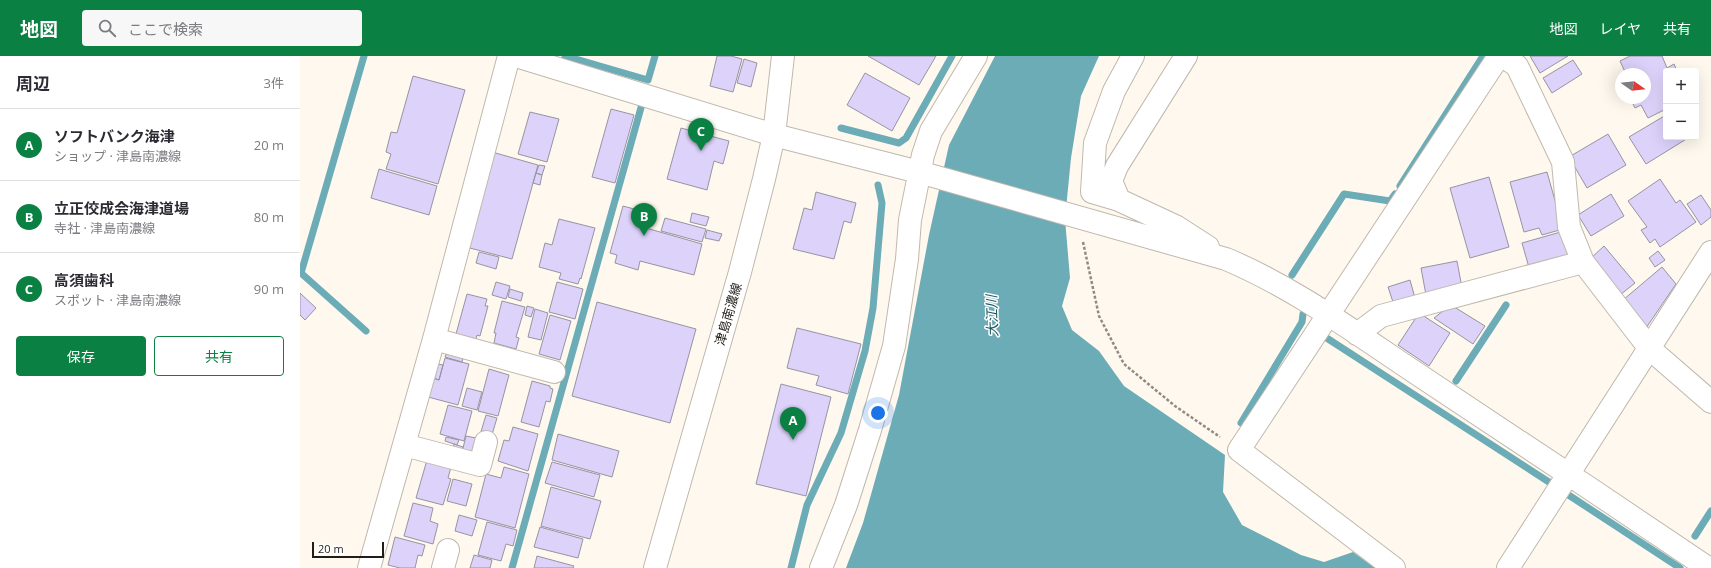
<!DOCTYPE html>
<html lang="ja">
<meta charset="utf-8">
<style>
:root{--surface:#fff;--page:#f7f7f7;--text:#2b2b33;--muted:#7c7c81;--line:#e1e1e2;--accent:#0b8043}
body{margin:0;font-family:"Open Sans","Noto Sans JP",sans-serif;background:var(--page);color:var(--text)}
.controls{position:absolute;right:12px;top:12px;display:grid;overflow:hidden;border-radius:4px;box-shadow:0 4px 16px #0002}
.controls button{width:36px;height:36px;display:grid;place-items:center;padding:0;border:0;border-bottom:1px solid var(--line);background:var(--surface);color:var(--text);font:20px sans-serif}
.compass{position:absolute;left:1315px;top:12px;width:36px;height:36px;border-radius:50%;background:var(--surface);box-shadow:0 4px 16px #0002;rotate:104deg}
.scale{position:absolute;left:12px;bottom:10px;width:72px;box-sizing:border-box;padding-left:4px;border:2px solid #201d19;border-top:0;font-size:11px;line-height:14px;white-space:nowrap;color:#201d19;-webkit-text-stroke:3px #fff;paint-order:stroke}
.you{position:absolute;left:578px;top:357px;width:14px;height:14px;margin:-10px;border:3px solid #fff;border-radius:50%;background:#1a73e8;box-shadow:0 0 0 6px #1a73e833}
.badge{display:grid;place-items:center;width:26px;height:26px;border-radius:50%;background:var(--accent);color:#fff;font-size:13px;font-weight:700}
.pin{position:absolute;translate:-50% -33px;filter:drop-shadow(0 1px 2px #0008)}
.pin::after{content:'';position:absolute;top:21px;width:14px;height:12px;background:inherit;clip-path:polygon(0 0,100% 0,50% 100%)}
.list{margin:0;padding:0;list-style:none}
h2{display:flex;justify-content:space-between;align-items:center;height:52px;margin:0;padding:0 16px;font-size:17px}
h2 small{font-size:13px;font-weight:400;color:var(--muted)}
.list li{display:grid;grid-template-columns:26px 1fr auto;gap:12px;align-items:center;box-sizing:border-box;height:72px;padding:0 16px;border-top:1px solid var(--line)}
.list b{display:block;font-size:15px;white-space:nowrap}
.list p{margin:0;font-size:13px;white-space:nowrap;color:var(--muted)}
.list em{font-size:13px;font-style:normal;color:var(--muted)}
.actions{display:flex;gap:8px;padding:12px 16px}
.actions a{flex:1;padding:9px 0;border:1px solid var(--accent);border-radius:4px;text-align:center;font-size:14px;color:var(--accent)}
.actions .main{background:var(--accent);color:#fff}
.icon{flex:none;width:22px;height:22px;fill:none;stroke:currentColor;stroke-width:2;stroke-linecap:round;stroke-linejoin:round}
.map{position:relative;flex:none;width:1411px;height:512px;overflow:hidden}
header{display:flex;align-items:center;gap:24px;box-sizing:border-box;height:56px;padding:0 20px;background:var(--accent);color:#fff}
header strong{font-size:19px}
nav{display:flex;gap:22px;margin-inline-start:auto;font-size:14px}
.search{width:280px;height:36px;background:var(--page);display:flex;align-items:center;gap:10px;box-sizing:border-box;padding:0 14px;border-radius:4px;color:var(--muted);font-size:15px}
main{display:flex}
aside{flex:1;background:var(--surface)}
.map>svg:first-child{display:block}
</style>
<header>
<strong>地図</strong>
<div class="search"><svg class="icon" aria-label="search" viewBox="0 0 24 24"><circle cx="10" cy="10" r="6"/><path d="M15 15l6 6"/></svg>ここで検索</div>
<nav><a>地図</a><a>レイヤ</a><a>共有</a></nav>
</header>
<main>
<aside>
<h2>周辺<small>3件</small></h2>
<ul class="list">
<li><span class="badge">A</span><div><b>ソフトバンク海津</b><p>ショップ · 津島南濃線</p></div><em>20 m</em></li>
<li><span class="badge">B</span><div><b>立正佼成会海津道場</b><p>寺社 · 津島南濃線</p></div><em>80 m</em></li>
<li><span class="badge">C</span><div><b>高須歯科</b><p>スポット · 津島南濃線</p></div><em>90 m</em></li>
</ul>
<div class="actions"><a class="main">保存</a><a>共有</a></div>
</aside>
<div class="map">
<svg width="1411" height="512" viewBox="0 0 1411 512">
<rect width="100%" height="100%" fill="#fef8ee"/>
<!-- water -->
<path fill="#6bacb7" d="M695 0H799L781 40 771 102 765 163 770 222 762 250 772 274 799 295 824 330 925 399 923 436 942 469 1001 499 1024 506 1053 496 1075 512H546L563 467 599 339 629 179 649 89Z"/>
<g fill="none" stroke-linecap="round" stroke-linejoin="round">
<!-- stream -->
<path stroke="#6bacb7" stroke-width="7" d="M64 0 1 217 66 275
M265 0 348 24 355 0
M541 72 599 87 606 82 652 0
M1100 130 1183 0
M992 219 1044 138 1090 145 1095 138
M1022 279 1252 428
M1156 325 1206 249
M941 367 1002 266 1003 258
M1267 438 1380 512
M1395 480 1411 455
M212 512 342 48
M491 512 507 449 541 377 565 295 573 252 582 147 578 129"/>
</g>
<!-- building -->
<path fill="#dcd2fa" stroke="#9794a1" d="M417 0H431L442 3 433 36 410 30Z
M568 0H636L619 29Z
M1230 0H1268L1240 17Z
M1330 0H1362L1367 12 1374 8 1377 15H1366V53L1348 62 1341 49 1335 52 1330 42H1345V18H1326L1320 5Z
M444 3 457 7 451 31 437 27Z
M1273 4 1282 18 1252 37 1243 22Z
M565 17 610 42 592 75 547 49Z
M113 20 165 34 138 128 86 113 91 98 86 96 91 76 97 77Z
M311 53 334 59 315 127 292 121Z
M230 56 259 63 247 106 218 98Z
M1366 59V81L1388 82 1346 108 1329 81Z
M381 72 429 85 423 108 414 105 407 134 367 123Z
M1308 78 1326 109 1287 132 1269 101Z
M192 96 238 109 212 203 166 191Z
M239 109 245 110 242 119 236 117Z
M79 113 137 130 129 159 71 142Z
M1247 116 1263 173 1242 179 1239 172 1224 176 1210 126Z
M236 117 242 119 240 129 233 127Z
M1189 121 1209 191 1170 202 1150 132Z
M1360 123 1376 147 1380 144 1396 166 1360 191 1355 183 1350 187 1341 174 1347 171 1328 145Z
M516 136 556 147 551 167 544 165 534 203 493 193 504 152 512 154Z
M1311 138 1324 160 1291 180 1278 159Z
M1401 139 1411 154V161L1401 169 1387 148Z
M323 150 349 157 346 172 402 188 394 219 340 205 338 214 315 207 317 199 310 197Z
M392 157 409 161 406 170 390 166Z
M365 162 406 173 402 186 361 175Z
M259 163 295 172 281 223 280 222 278 228 259 223 261 217 239 211 245 187 252 189Z
M407 174 422 178 419 185 405 182Z
M1264 175 1272 203 1230 215 1222 187Z
M1304 190 1335 227 1320 239 1290 203Z
M1358 195 1365 204 1355 211 1349 202Z
M179 196 199 201 196 213 176 207Z
M1157 205 1162 232 1126 239 1121 212Z
M1362 211 1376 228 1346 272 1323 244Z
M1110 224 1115 242 1094 249 1088 231Z
M196 226 210 230 206 243 192 239Z
M257 226 283 233 275 263 249 256Z
M210 233 223 237 221 245 208 241Z
M0 237 16 252 5 264 0 259Z
M167 238 187 243 185 250H188L180 280 177 279 176 283 156 278Z
M202 245 225 251 216 281 219 282 216 293 194 287 196 277H194Z
M297 246 396 273 370 367 272 340Z
M1151 249 1185 270 1173 288 1134 262Z
M227 250 234 252 231 261 225 259Z
M235 253 248 257 241 284 228 281Z
M1119 257 1150 277 1129 310 1098 289Z
M250 259 271 265 260 304 239 298Z
M497 272 561 288 548 338 516 329 519 320 487 312Z
M148 293 164 297 162 306 145 301Z
M145 302 169 308 158 349 128 341 133 322 139 324Z
M138 308 143 309 139 324 128 320Z
M189 313 209 319 198 360 178 355Z
M232 325 250 330V332L253 333 250 346 246 345 239 371 221 366Z
M481 328 531 341 506 440 456 428Z
M167 332 182 336 177 354 162 350Z
M148 349 172 355 164 385 140 378Z
M186 359 197 362 191 382 180 379Z
M213 371 238 378 228 415 198 405 204 384 209 385Z
M258 378 319 395 312 421 252 404Z
M166 380 176 382 171 398 162 396Z
M146 381 159 384 157 389 145 385Z
M154 388 163 391 161 395 153 393Z
M127 404 151 411 148 422 151 423 143 449 116 442Z
M252 406 300 419 294 441 245 427Z
M204 411 229 418 215 472 175 461 186 418 201 422Z
M153 423 172 428 166 450 147 445Z
M251 431 301 445 290 483 241 470Z
M113 447 133 452 130 465 138 468 133 488 104 480Z
M159 459 177 464 172 480 155 475Z
M187 466 217 474 213 490 206 488 201 505 178 499Z
M240 471 283 483 278 502 234 491Z
M95 481 125 489 122 500 118 499 115 512H100L88 509Z
M174 499 192 504 190 512H170Z
M237 500 274 510 273 512H234Z"/>
<g fill="none" stroke-linecap="round" stroke-linejoin="round">
<defs>
<path id="minor" d="M216 0 474 79 619 116 926 203C995 232 1057 278 1119 319 1216 383 1312 447 1408 512
M886 0 817 110 811 125 819 144 877 171 908 191
M1203 0 1217 10 1263 106 1269 171 1283 206 1350 293 1411 346
M819 144 792 136 795 87 814 35 833 0
M1057 278 1081 260 1283 206
M134 283 254 316
M104 389 180 409 186 386
M69 512 134 283 209 0
M143 512 148 494
M521 512 546 449 570 374 594 290 607 203 610 164 623 99 631 75 676 0
M1094 512 939 394 1199 0
M1208 512 1411 196"/>
<path id="major" d="M355 512 440 216 464 123 474 79 483 0"/>
</defs>
<!-- minor casing -->
<use href="#minor" stroke="#c0b8ad" stroke-width="24"/>
<!-- major casing -->
<use href="#major" stroke="#c0b8ad" stroke-width="24"/>
<!-- path -->
<path stroke="#8f8b84" stroke-width="2.5" stroke-dasharray="3 2" stroke-linecap="butt" d="M783 186 799 260 824 308 875 350 920 381"/>
<!-- minor -->
<use href="#minor" stroke="#fff" stroke-width="22"/>
<!-- major -->
<use href="#major" stroke="#fff" stroke-width="22"/>
</g>
<g text-anchor="middle" stroke-width="3" stroke-linejoin="round" paint-order="stroke">
<!-- street labels -->
<g font-size="13" fill="#201d19" stroke="#fff">
<text transform="translate(428 258) rotate(-74)" y="5">津島南濃線</text>
</g>
<!-- water labels -->
<g font-size="14" font-style="italic" fill="#1d555e" stroke="#fff">
<text transform="translate(692 260) rotate(-92)" y="5">大江川</text>
</g>
</g>
</svg>
<div class="controls">
<button>+</button>
<button>−</button>
</div>
<svg class="compass" viewBox="-18 -18 36 36"><path d="M0-13l5 13h-10z" fill="#e53935"/><path d="M0 13l5-13h-10z" fill="#7c7c81"/></svg>
<div class="scale">20 m</div>
<div class="you"></div>
<div class="pin badge" style="left:493px;top:384px">A</div>
<div class="pin badge" style="left:344px;top:180px">B</div>
<div class="pin badge" style="left:401px;top:95px">C</div>
</div>
</main>
